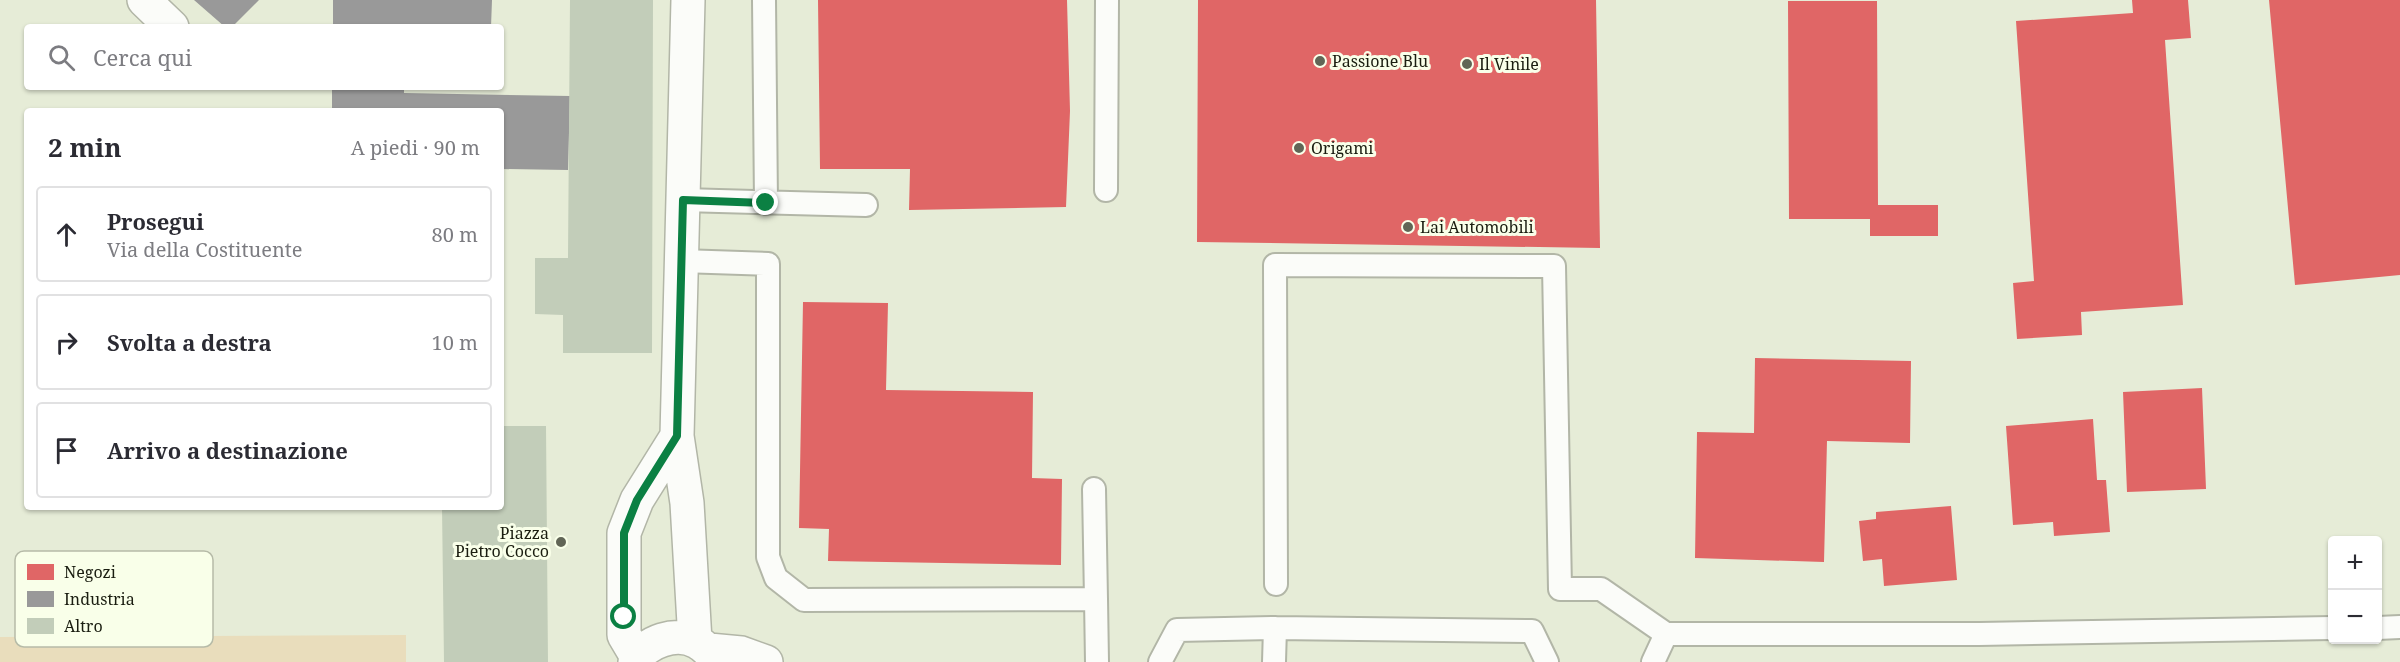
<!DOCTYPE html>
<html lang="it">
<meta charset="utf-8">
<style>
:root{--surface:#fff;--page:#f7f7f7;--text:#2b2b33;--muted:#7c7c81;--line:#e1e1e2}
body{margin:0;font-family:"Noto Serif",serif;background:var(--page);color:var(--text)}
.controls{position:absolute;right:18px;bottom:18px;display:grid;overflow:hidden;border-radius:6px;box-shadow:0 2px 4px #0004}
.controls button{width:54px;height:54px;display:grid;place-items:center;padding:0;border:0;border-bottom:2px solid var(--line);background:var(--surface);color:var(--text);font:30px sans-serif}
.stop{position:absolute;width:18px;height:18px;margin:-14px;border:4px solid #0b8043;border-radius:50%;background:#fff}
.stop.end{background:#0b8043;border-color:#fff;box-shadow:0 2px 6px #0008}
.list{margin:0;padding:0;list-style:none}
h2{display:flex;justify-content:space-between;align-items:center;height:78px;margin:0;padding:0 24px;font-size:26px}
h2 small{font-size:20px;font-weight:400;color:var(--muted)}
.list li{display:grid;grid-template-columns:39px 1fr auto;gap:18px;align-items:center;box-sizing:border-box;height:96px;margin:0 12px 12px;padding:0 12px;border:2px solid var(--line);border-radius:6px}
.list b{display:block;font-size:22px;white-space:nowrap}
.list p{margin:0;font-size:20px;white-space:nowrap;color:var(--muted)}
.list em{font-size:20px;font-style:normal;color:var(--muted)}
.icon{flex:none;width:33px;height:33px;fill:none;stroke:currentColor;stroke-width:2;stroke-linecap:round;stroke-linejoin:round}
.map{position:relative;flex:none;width:2400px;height:662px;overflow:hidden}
.search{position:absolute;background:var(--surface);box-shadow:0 2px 4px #0004;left:24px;top:24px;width:480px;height:66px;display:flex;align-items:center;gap:15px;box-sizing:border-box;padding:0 21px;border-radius:6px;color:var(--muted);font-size:22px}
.panel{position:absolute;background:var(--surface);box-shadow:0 2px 4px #0004;left:24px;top:108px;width:480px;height:402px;border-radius:6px}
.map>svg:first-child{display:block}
</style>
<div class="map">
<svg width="2400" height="662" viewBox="0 0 2400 662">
<rect width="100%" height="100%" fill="#e6ecd7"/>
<!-- green -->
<path fill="#e9ddbc" d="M406 635V662H0V637Z"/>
<!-- shops -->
<path fill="#e06666" d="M818 0H1067L1070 111 1066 207 909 210 910 169H820Z
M1198 0H1596L1600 248 1197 242Z
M2132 0H2188L2191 38 2165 40 2183 305 2081 312 2082 335 2017 339 2013 283 2034 281 2016 21 2133 13Z
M2269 0H2400V275L2295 285Z
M1788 1H1877L1878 205H1938V236H1870V219H1789Z
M803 302 888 303 886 390 1033 392 1032 478 1062 479 1061 565 828 561 829 529 799 528Z
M1755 358 1911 361 1910 443 1827 441 1824 562 1695 558 1697 432 1754 433Z
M2202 388 2206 489 2127 492 2123 392Z
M2093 419 2097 480H2106L2110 532 2054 536 2053 522 2013 525 2006 426Z
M1951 506 1957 580 1884 586 1882 559 1863 561 1859 521 1876 519V512Z"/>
<!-- industry -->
<path fill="#999" d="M194 0H259L232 27H225Z
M333 0H492L491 27H333Z
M332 87H404V93L570 96 568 170 501 169V111H332Z"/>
<!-- building -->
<path fill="#c2cdb9" d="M570 0H653L652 353H563V315L535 314V258H568Z
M501 426H546L548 662H444L442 507H501Z"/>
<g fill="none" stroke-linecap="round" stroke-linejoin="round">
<defs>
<path id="service" d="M764 0 766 203
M1106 190 1107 0
M683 200 866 205
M681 261 768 264V557L776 578 804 600 1096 599 1094 489
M1276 584 1275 265 1554 266 1560 589H1601L1666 634
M1096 599 1097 662
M2378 628 2400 627
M1160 662 1177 630 1275 628 1532 631 1547 662
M1274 662 1275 628
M1653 662 1666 634H1979L2332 628"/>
<path id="minor" d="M144 0 172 27"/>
<path id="secondary" d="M688 0 677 436 687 503 695 641
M709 650 741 653 766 662
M637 657 624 635V533L637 500 677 436
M635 662C645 641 677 631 697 642 706 647 712 654 718 662"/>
</defs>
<!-- service casing -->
<use href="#service" stroke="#b2b6a7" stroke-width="26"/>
<!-- minor casing -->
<use href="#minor" stroke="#b2b6a7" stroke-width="36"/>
<!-- secondary casing -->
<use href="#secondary" stroke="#b2b6a7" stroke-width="36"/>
<!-- service -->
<use href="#service" stroke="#fbfcf9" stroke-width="22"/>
<!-- minor -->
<use href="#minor" stroke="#fbfcf9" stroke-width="33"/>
<!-- secondary -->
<use href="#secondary" stroke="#fbfcf9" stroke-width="33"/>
</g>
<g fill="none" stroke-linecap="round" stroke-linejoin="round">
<!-- route -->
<path stroke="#0b8043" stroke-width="8" d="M624 617V533L637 500 677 436 683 200 766 203"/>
</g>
<!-- markers -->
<g fill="#616556" stroke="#f9ffe9" stroke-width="2">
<circle cx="1320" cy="61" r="6"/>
<circle cx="1467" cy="64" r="6"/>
<circle cx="1299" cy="148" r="6"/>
<circle cx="1408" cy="227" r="6"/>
<circle cx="561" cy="542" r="6"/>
</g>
<g text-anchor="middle" stroke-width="6" stroke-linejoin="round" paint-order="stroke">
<!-- poi labels -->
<g font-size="16" fill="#1a1d10" stroke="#f9ffe9" text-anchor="start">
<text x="1332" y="67">Passione Blu</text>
<text x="1479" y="70">Il Vinile</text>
<text x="1311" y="154">Origami</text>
<text x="1420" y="233">Lai Automobili</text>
<text x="549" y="539" text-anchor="end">Piazza<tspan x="549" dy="18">Pietro Cocco</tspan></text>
</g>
</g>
<!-- legend -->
<rect x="15" y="551" width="198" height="96" rx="9" fill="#f9ffe9" stroke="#b6bba8" stroke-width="1.5"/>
<rect x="27" y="564" width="27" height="16" fill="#e06666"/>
<rect x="27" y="591" width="27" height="16" fill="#999"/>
<rect x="27" y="618" width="27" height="16" fill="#c2cdb9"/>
<g font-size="16" fill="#1a1d10">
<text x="64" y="578">Negozi</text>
<text x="64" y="605">Industria</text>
<text x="64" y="632">Altro</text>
</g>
</svg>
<div class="controls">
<button>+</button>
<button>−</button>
</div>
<div class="stop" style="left:624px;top:617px"></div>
<div class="stop end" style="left:766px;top:203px"></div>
<div class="search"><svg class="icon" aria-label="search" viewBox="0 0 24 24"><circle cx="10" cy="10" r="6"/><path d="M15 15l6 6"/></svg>Cerca qui</div>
<section class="panel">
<h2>2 min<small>A piedi · 90 m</small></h2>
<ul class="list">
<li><svg class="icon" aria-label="ahead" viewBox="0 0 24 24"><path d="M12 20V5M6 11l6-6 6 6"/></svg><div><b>Prosegui</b><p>Via della Costituente</p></div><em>80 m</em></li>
<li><svg class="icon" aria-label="right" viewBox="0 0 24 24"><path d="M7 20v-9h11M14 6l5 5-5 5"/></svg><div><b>Svolta a destra</b></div><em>10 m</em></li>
<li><svg class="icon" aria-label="arrive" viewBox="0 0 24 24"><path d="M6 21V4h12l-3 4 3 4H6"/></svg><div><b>Arrivo a destinazione</b></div></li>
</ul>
</section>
</div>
